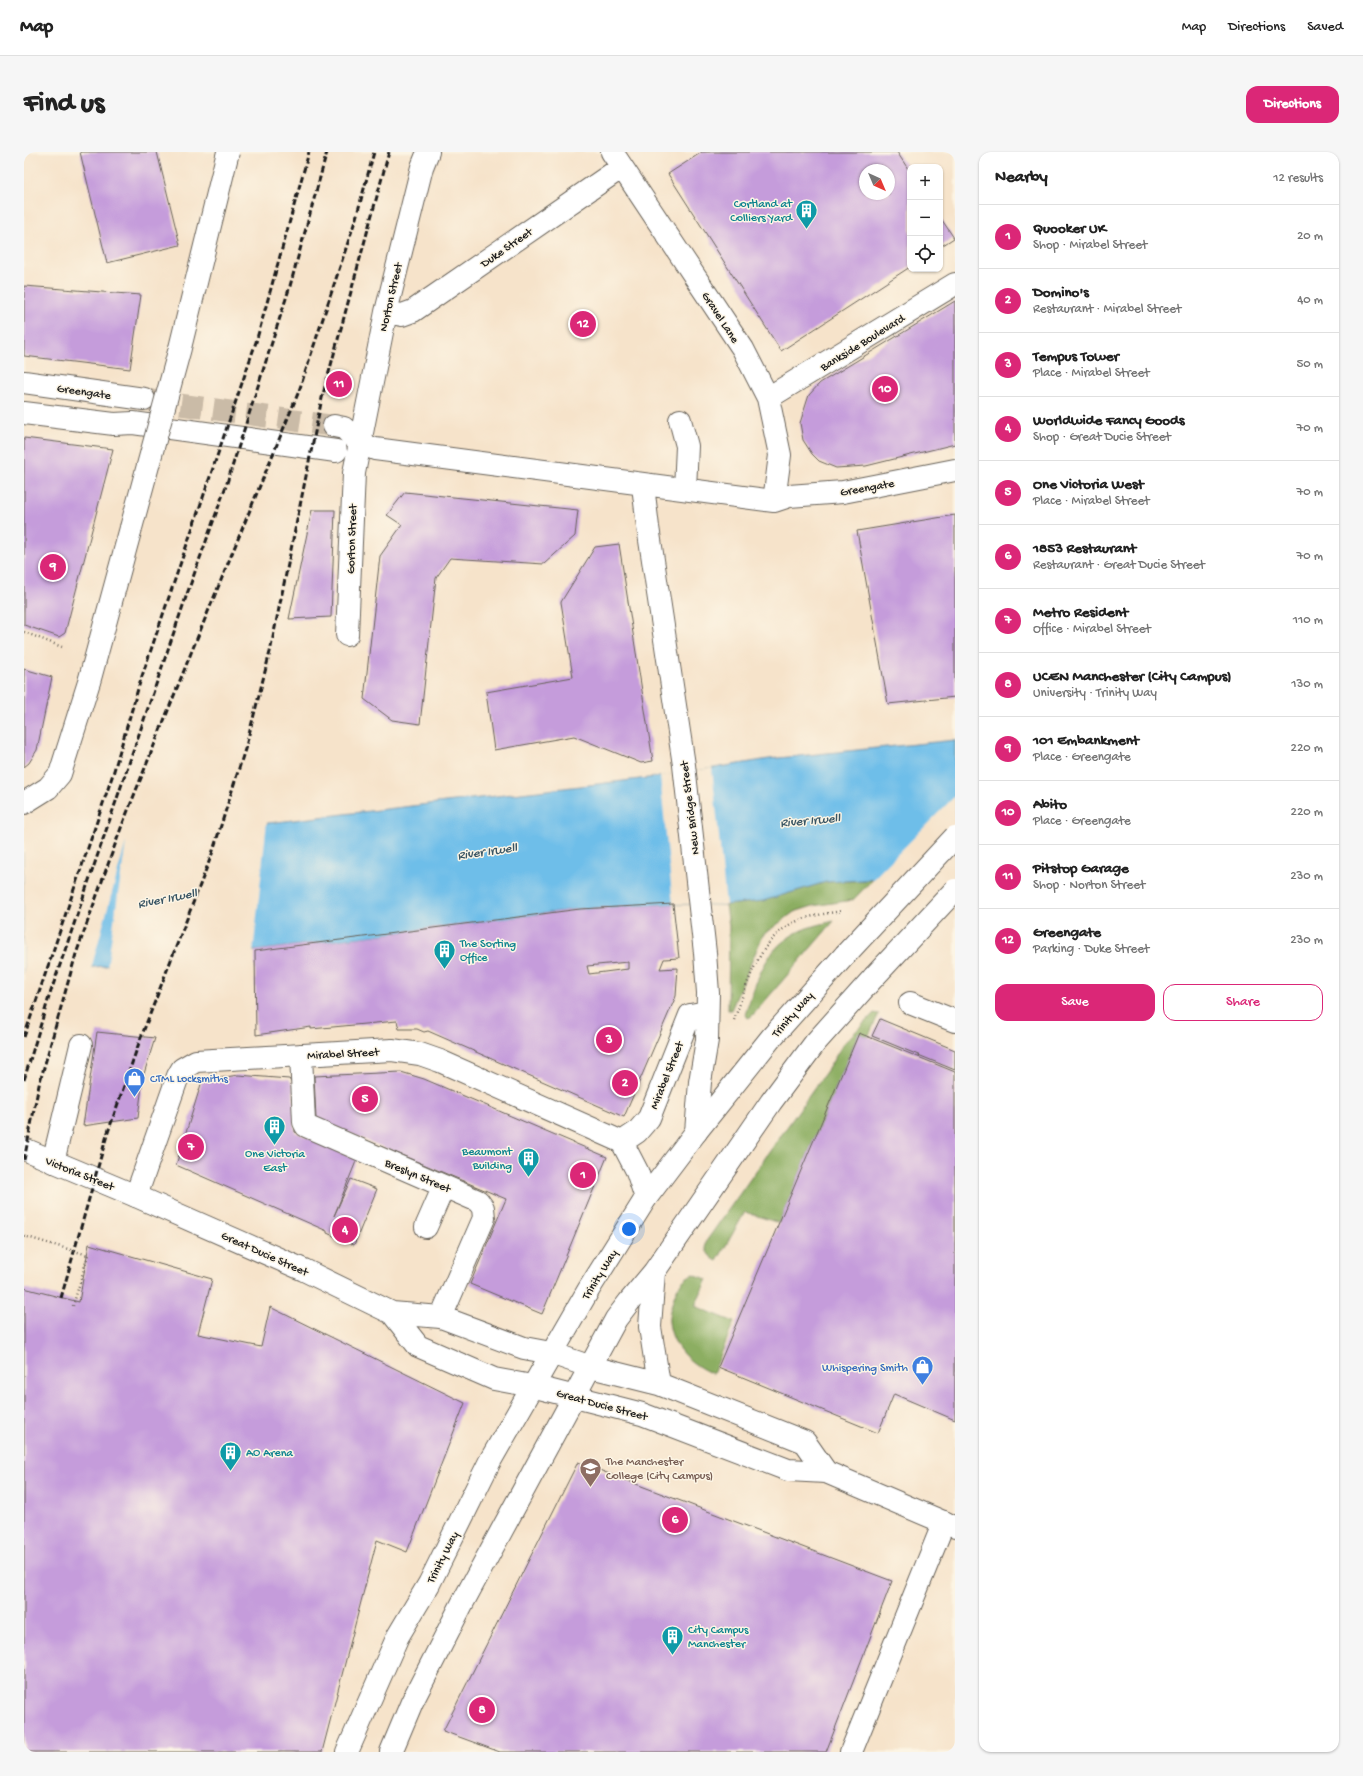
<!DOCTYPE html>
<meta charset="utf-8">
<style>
:root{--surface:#fff;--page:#f6f6f6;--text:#222;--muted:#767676;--line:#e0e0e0;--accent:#db2777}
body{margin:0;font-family:"Gochi Hand",sans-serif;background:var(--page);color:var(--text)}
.controls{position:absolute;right:12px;top:12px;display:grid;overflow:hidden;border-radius:8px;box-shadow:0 1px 3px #0004}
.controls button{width:36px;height:36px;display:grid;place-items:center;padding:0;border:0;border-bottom:1px solid var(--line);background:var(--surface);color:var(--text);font:20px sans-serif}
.compass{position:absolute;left:835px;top:12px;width:36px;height:36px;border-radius:50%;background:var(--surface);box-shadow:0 1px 3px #0004;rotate:136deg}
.you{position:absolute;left:605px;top:1077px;width:14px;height:14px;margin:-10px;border:3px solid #fff;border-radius:50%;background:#1a73e8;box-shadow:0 0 0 6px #1a73e833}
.badge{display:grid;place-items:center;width:26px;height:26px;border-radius:50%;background:var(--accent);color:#fff;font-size:13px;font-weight:700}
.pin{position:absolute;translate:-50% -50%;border:2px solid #fff;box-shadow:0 1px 4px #0006}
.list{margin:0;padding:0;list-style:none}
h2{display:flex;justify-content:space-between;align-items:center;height:52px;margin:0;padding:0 16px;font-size:17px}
h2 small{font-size:13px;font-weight:400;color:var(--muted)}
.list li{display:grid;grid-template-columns:26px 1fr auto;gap:12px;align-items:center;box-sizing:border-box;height:64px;padding:0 16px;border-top:1px solid var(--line)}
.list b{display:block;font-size:15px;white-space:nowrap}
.list p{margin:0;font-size:13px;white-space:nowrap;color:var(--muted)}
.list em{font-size:13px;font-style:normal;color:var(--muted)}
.actions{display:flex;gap:8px;padding:12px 16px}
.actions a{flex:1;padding:9px 0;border:1px solid var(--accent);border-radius:12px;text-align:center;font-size:14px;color:var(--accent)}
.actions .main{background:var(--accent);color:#fff}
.icon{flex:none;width:22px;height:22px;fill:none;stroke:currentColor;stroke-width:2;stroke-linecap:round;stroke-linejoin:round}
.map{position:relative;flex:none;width:931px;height:1600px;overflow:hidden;border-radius:12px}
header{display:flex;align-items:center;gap:24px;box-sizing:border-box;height:56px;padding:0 20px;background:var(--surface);border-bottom:1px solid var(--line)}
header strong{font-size:19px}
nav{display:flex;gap:22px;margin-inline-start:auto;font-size:14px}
.intro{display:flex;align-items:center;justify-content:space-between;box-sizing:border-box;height:96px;padding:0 24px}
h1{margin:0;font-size:28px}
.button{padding:10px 18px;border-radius:12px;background:var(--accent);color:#fff;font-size:14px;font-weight:700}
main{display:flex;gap:24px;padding:0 24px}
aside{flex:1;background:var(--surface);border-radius:12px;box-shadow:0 1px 3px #0004}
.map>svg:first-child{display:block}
</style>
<header>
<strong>Map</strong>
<nav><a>Map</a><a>Directions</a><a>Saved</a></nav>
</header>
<div class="intro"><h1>Find us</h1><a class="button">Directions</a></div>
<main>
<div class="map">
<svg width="931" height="1600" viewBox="0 0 931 1600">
<rect width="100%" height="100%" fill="#fcf5e5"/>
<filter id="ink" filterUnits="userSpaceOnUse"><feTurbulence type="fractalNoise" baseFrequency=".025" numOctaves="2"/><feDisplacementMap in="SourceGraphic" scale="8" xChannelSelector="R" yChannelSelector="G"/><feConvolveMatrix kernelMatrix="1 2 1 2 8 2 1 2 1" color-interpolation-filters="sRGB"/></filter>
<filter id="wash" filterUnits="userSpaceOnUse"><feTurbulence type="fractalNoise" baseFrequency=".012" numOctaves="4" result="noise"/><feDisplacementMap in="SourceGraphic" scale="16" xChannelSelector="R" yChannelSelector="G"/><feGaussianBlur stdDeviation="0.9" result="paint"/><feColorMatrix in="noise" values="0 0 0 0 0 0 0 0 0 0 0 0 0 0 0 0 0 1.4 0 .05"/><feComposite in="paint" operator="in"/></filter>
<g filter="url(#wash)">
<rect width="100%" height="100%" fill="#f6e3ca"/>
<!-- forest -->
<path fill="#8cae62" stroke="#54653f" d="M848 728 829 748 789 754 770 760 739 783 707 858H704L705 774 702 753 739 749 802 730Z
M810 769 728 864 724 866 721 862C735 824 741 792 783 776 792 773 802 771 810 769Z
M850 861 855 862 844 885 835 881 755 1071 721 1060 693 1109C685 1105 679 1097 683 1088L804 917 819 892Z
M669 1122 683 1127 671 1154 710 1170 689 1222C666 1212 648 1196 645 1170 644 1162 648 1152 650 1145 653 1135 659 1126 669 1122Z"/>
<!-- water -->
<path fill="#6ebee9" stroke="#456d82" d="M931 588V723L802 730 739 749 702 753 649 752 556 757 231 799 0 822V700L641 624 745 607Z"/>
<!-- pier -->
<path fill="#f6e3ca" d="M688 616 702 753 649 752 636 624Z
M931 644V725L846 730 848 728Z
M243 669 229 801 83 816 102 690 67 817 0 824V698Z"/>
<g id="blocks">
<!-- building -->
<path fill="#c59cdb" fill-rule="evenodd" d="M56 0H133L156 93 83 111Z
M678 0H873L886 20V115L757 199 644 22ZM841 18H865V42H841Z
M916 65 930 86 916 95Z
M0 134 117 143 106 217 0 204Z
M931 149V292L842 314 812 316 795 309 788 302 779 288 776 271 785 243 796 231Z
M0 286 89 297 41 481 35 485 0 473Z
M381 340 554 358 551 384 520 412 426 406 412 426 396 572 368 568 340 547 356 404 378 373 363 363Z
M288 358H311L307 465 265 467Z
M931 363V545L864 552 833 379Z
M595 392 629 609 617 611 550 584 470 598 462 540 549 525 537 450 571 395Z
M0 517 28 525 13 598 5 611 0 615Z
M649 752 655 806 640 807 636 817 654 816 652 844 600 965 404 879 400 880 393 877H375L373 869 287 877V875L232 883 231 799 556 757ZM604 810V817L565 822 563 814Z
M856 867 931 898V918L848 884Z
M73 880 131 886 119 925 114 966 59 974Z
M835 881 931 920V1268L870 1242 854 1281 694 1215Z
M377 920 400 927 583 1005 518 1162 446 1132 482 1047 292 967 290 924Z
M214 923 265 927 269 933 271 980 333 1007 310 1064 327 1027 353 1037 330 1093 303 1081V1079L152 1013 178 929Z
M65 1092 188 1127 174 1182 237 1195 246 1155 441 1251 383 1400 353 1388 298 1600H0V1136L55 1150Z
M554 1310 868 1429 802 1600H476L419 1579Z"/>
</g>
</g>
<g filter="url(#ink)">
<use href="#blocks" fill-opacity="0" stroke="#686259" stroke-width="1"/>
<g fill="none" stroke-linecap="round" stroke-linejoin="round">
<!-- minor-tunnel -->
<path stroke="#cabba7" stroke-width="22" stroke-dasharray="22 11" stroke-linecap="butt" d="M124 248 310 274"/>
<defs>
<path id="minor" d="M588 0 719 197 744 246 756 303 750 349
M362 160 378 163 389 159 598 15
M0 230 120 247
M744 246 931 132
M0 261 90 272 109 271 312 299
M656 268 663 294 661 337
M310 274 320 276 335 291 351 297 750 349 765 344 819 340 931 318
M621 333 620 342 624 375 660 613 681 801 684 841 683 888 676 930 672 980
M323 483 330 321 362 160 398 15 404 0
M0 651 24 636 36 622 65 530 107 376
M886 851 931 869
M277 903 280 970 282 974 454 1049 459 1056 460 1066 417 1165
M598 990 613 980 625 966 666 863 683 860
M29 1010 57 893
M112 1044 154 924 158 917 172 909 368 898 396 902 416 909 598 990 613 1019 622 1046
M402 1075 420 1034
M827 1600 920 1370"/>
<path id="major" d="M0 997 112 1044 280 1118 368 1161 417 1165 500 1196 527 1201
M368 1161 394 1194 470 1227 508 1234"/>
<path id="highway" d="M630 1120 626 1175 635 1232
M527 1201 567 1215 635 1232 781 1290 802 1320
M508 1234 618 1262 764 1318 802 1320 931 1375
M323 1600 374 1484 405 1432 466 1309 565 1137 622 1046 672 980 747 886 821 803
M367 1600 388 1550 439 1450 592 1167 605 1150 630 1120 747 950 791 891 850 825"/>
</defs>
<!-- minor casing -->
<use href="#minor" stroke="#686259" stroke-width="24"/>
<!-- major casing -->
<use href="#major" stroke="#686259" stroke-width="24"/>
<!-- highway casing -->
<use href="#highway" stroke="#686259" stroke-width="24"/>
<!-- path -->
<path stroke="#686259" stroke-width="2.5" stroke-dasharray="1 3" stroke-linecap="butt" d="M0 480 38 495
M710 868C722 836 733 792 765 773 781 764 800 762 818 759
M49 1154 64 1103"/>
<!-- minor -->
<use href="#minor" stroke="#fff" stroke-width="22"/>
<!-- major -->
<use href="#major" stroke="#fff" stroke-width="22"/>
<!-- highway -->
<use href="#highway" stroke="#fff" stroke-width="22"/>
<!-- rail -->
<path stroke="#1c1c1c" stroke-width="3" stroke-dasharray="6 3" stroke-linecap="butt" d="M0 885 89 622 116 530 232 190 285 0
M0 928 25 845 163 442 202 334 266 134 303 0
M0 1008 15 933 52 802 97 676 167 501 275 239 332 66 350 0
M37 1146 83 983 116 888 188 702 222 594 246 500 298 246 365 0"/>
<defs>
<path id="minor-bridge" d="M107 376 156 196 204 0"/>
<path id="highway-bridge" d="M821 803 931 685
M850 825 931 738"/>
</defs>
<!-- minor-bridge casing -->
<use href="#minor-bridge" stroke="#686259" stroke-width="24" stroke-linecap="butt"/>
<!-- highway-bridge casing -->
<use href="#highway-bridge" stroke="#686259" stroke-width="24" stroke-linecap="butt"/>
<!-- path-bridge -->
<path stroke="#686259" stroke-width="2.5" stroke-dasharray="1 3" stroke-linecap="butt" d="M0 1084 64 1103"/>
<!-- minor-bridge -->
<use href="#minor-bridge" stroke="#fff" stroke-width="22"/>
<!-- highway-bridge -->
<use href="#highway-bridge" stroke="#fff" stroke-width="22"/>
</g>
</g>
<!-- icons -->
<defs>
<symbol id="building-pin" viewBox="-11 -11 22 30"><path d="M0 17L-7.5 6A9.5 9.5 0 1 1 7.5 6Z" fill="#0f9aa8" stroke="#fcf5e5"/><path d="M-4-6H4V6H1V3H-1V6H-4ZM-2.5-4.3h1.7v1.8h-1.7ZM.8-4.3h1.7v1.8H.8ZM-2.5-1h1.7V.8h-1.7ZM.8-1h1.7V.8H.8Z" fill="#fff"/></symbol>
<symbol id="shop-pin" viewBox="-11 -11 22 30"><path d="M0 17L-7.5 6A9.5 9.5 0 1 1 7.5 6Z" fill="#3f7fe0" stroke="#fcf5e5"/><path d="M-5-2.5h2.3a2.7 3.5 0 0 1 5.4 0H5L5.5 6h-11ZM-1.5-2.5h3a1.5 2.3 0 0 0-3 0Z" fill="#fff"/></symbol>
<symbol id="university-pin" viewBox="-11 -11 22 30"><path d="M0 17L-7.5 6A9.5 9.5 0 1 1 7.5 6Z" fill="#8d6e63" stroke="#fcf5e5"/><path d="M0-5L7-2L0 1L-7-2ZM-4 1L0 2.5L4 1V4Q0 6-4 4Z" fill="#fff"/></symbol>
</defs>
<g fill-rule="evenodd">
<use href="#building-pin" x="770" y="46" width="25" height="34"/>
<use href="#building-pin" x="408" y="786" width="25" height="34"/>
<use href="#shop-pin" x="98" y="914" width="25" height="34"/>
<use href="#building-pin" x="238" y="962" width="25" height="34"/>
<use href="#building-pin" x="492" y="994" width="25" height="34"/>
<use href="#shop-pin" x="886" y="1202" width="25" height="34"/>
<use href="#building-pin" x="194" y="1288" width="25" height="34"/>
<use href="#university-pin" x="554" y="1304" width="25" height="34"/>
<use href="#building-pin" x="636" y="1472" width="25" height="34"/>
</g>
<g text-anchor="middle" stroke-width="3" stroke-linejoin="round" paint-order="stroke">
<!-- culture labels -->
<g font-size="12" fill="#0d838f" stroke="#fcf5e5" text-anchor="start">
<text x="768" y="55" text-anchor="end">Cortland at<tspan x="768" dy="14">Colliers Yard</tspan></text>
<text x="436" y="795">The Sorting<tspan x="436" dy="14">Office</tspan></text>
<text x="488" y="1003" text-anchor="end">Beaumont<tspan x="488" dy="14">Building</tspan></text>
<text x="251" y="1005" text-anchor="middle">One Victoria<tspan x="251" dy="14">East</tspan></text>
<text x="222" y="1304">AO Arena</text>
<text x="664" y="1481">City Campus<tspan x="664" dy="14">Manchester</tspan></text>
</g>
<!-- street labels -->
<g font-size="12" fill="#1c1c1c" stroke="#fcf5e5">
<text transform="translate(482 95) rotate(-35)" y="4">Duke Street</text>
<text transform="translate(366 145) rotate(-77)" y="4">Norton Street</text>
<text transform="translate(697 165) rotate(57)" y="4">Gravel Lane</text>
<text transform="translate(838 190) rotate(-32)" y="4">Bankside Boulevard</text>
<text transform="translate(60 239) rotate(8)" y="4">Greengate</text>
<text transform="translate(843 335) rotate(-10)" y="4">Greengate</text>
<text transform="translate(327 387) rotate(-88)" y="4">Gorton Street</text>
<text transform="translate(665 656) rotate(-97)" y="4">New Bridge Street</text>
<text transform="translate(768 862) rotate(-49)" y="4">Trinity Way</text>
<text transform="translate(319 901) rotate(-3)" y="4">Mirabel Street</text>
<text transform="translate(642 923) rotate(-68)" y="4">Mirabel Street</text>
<text transform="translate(56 1021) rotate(22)" y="4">Victoria Street</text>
<text transform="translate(394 1023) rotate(23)" y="4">Breslyn Street</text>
<text transform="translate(241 1101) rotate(24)" y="4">Great Ducie Street</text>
<text transform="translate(575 1122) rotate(-58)" y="4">Trinity Way</text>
<text transform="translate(578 1252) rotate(15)" y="4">Great Ducie Street</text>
<text transform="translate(418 1405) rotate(-63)" y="4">Trinity Way</text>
</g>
<!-- shop labels -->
<g font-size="12" fill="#366cbe" stroke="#fcf5e5" text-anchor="start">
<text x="126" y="930">CTML Locksmiths</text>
<text x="884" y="1219" text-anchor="end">Whispering Smith</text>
</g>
<!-- education labels -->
<g font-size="12" fill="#785e54" stroke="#fcf5e5" text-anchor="start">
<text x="582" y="1313">The Manchester<tspan x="582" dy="14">College (City Campus)</tspan></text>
</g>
<!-- water labels -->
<g font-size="13" font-style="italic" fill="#395564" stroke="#fcf5e5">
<text transform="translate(786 667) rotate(-5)" y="5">River Irwell</text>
<text transform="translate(463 698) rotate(-8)" y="5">River Irwell</text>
<text transform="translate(143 745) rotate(-11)" y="5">River Irwell</text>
</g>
</g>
</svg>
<div class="controls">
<button>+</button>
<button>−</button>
<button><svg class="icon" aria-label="locate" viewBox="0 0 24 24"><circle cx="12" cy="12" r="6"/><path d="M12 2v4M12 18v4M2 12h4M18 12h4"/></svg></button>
</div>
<svg class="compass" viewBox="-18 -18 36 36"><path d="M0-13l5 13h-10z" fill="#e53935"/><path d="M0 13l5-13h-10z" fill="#767676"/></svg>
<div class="you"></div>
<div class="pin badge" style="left:559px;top:1023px">1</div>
<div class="pin badge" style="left:601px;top:931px">2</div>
<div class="pin badge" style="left:585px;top:888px">3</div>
<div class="pin badge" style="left:321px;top:1078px">4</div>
<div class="pin badge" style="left:341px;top:947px">5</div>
<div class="pin badge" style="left:651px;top:1368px">6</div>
<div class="pin badge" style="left:167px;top:995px">7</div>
<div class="pin badge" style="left:458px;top:1558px">8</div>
<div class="pin badge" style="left:29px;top:415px">9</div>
<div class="pin badge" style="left:861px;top:237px">10</div>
<div class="pin badge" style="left:315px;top:232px">11</div>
<div class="pin badge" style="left:559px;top:172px">12</div>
</div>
<aside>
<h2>Nearby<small>12 results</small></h2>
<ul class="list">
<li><span class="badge">1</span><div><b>Quooker UK</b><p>Shop · Mirabel Street</p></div><em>20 m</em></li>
<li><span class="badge">2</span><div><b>Domino's</b><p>Restaurant · Mirabel Street</p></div><em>40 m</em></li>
<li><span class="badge">3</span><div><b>Tempus Tower</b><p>Place · Mirabel Street</p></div><em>50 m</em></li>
<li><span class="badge">4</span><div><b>Worldwide Fancy Goods</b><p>Shop · Great Ducie Street</p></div><em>70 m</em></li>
<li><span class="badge">5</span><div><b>One Victoria West</b><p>Place · Mirabel Street</p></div><em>70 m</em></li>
<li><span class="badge">6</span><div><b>1853 Restaurant</b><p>Restaurant · Great Ducie Street</p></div><em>70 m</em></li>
<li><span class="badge">7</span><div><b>Metro Resident</b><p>Office · Mirabel Street</p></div><em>110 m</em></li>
<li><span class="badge">8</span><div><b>UCEN Manchester (City Campus)</b><p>University · Trinity Way</p></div><em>130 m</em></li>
<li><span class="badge">9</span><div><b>101 Embankment</b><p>Place · Greengate</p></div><em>220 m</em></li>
<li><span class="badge">10</span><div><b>Abito</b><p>Place · Greengate</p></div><em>220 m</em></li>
<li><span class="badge">11</span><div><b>Pitstop Garage</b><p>Shop · Norton Street</p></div><em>230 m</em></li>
<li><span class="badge">12</span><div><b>Greengate</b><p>Parking · Duke Street</p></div><em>230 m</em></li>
</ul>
<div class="actions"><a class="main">Save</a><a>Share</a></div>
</aside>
</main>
